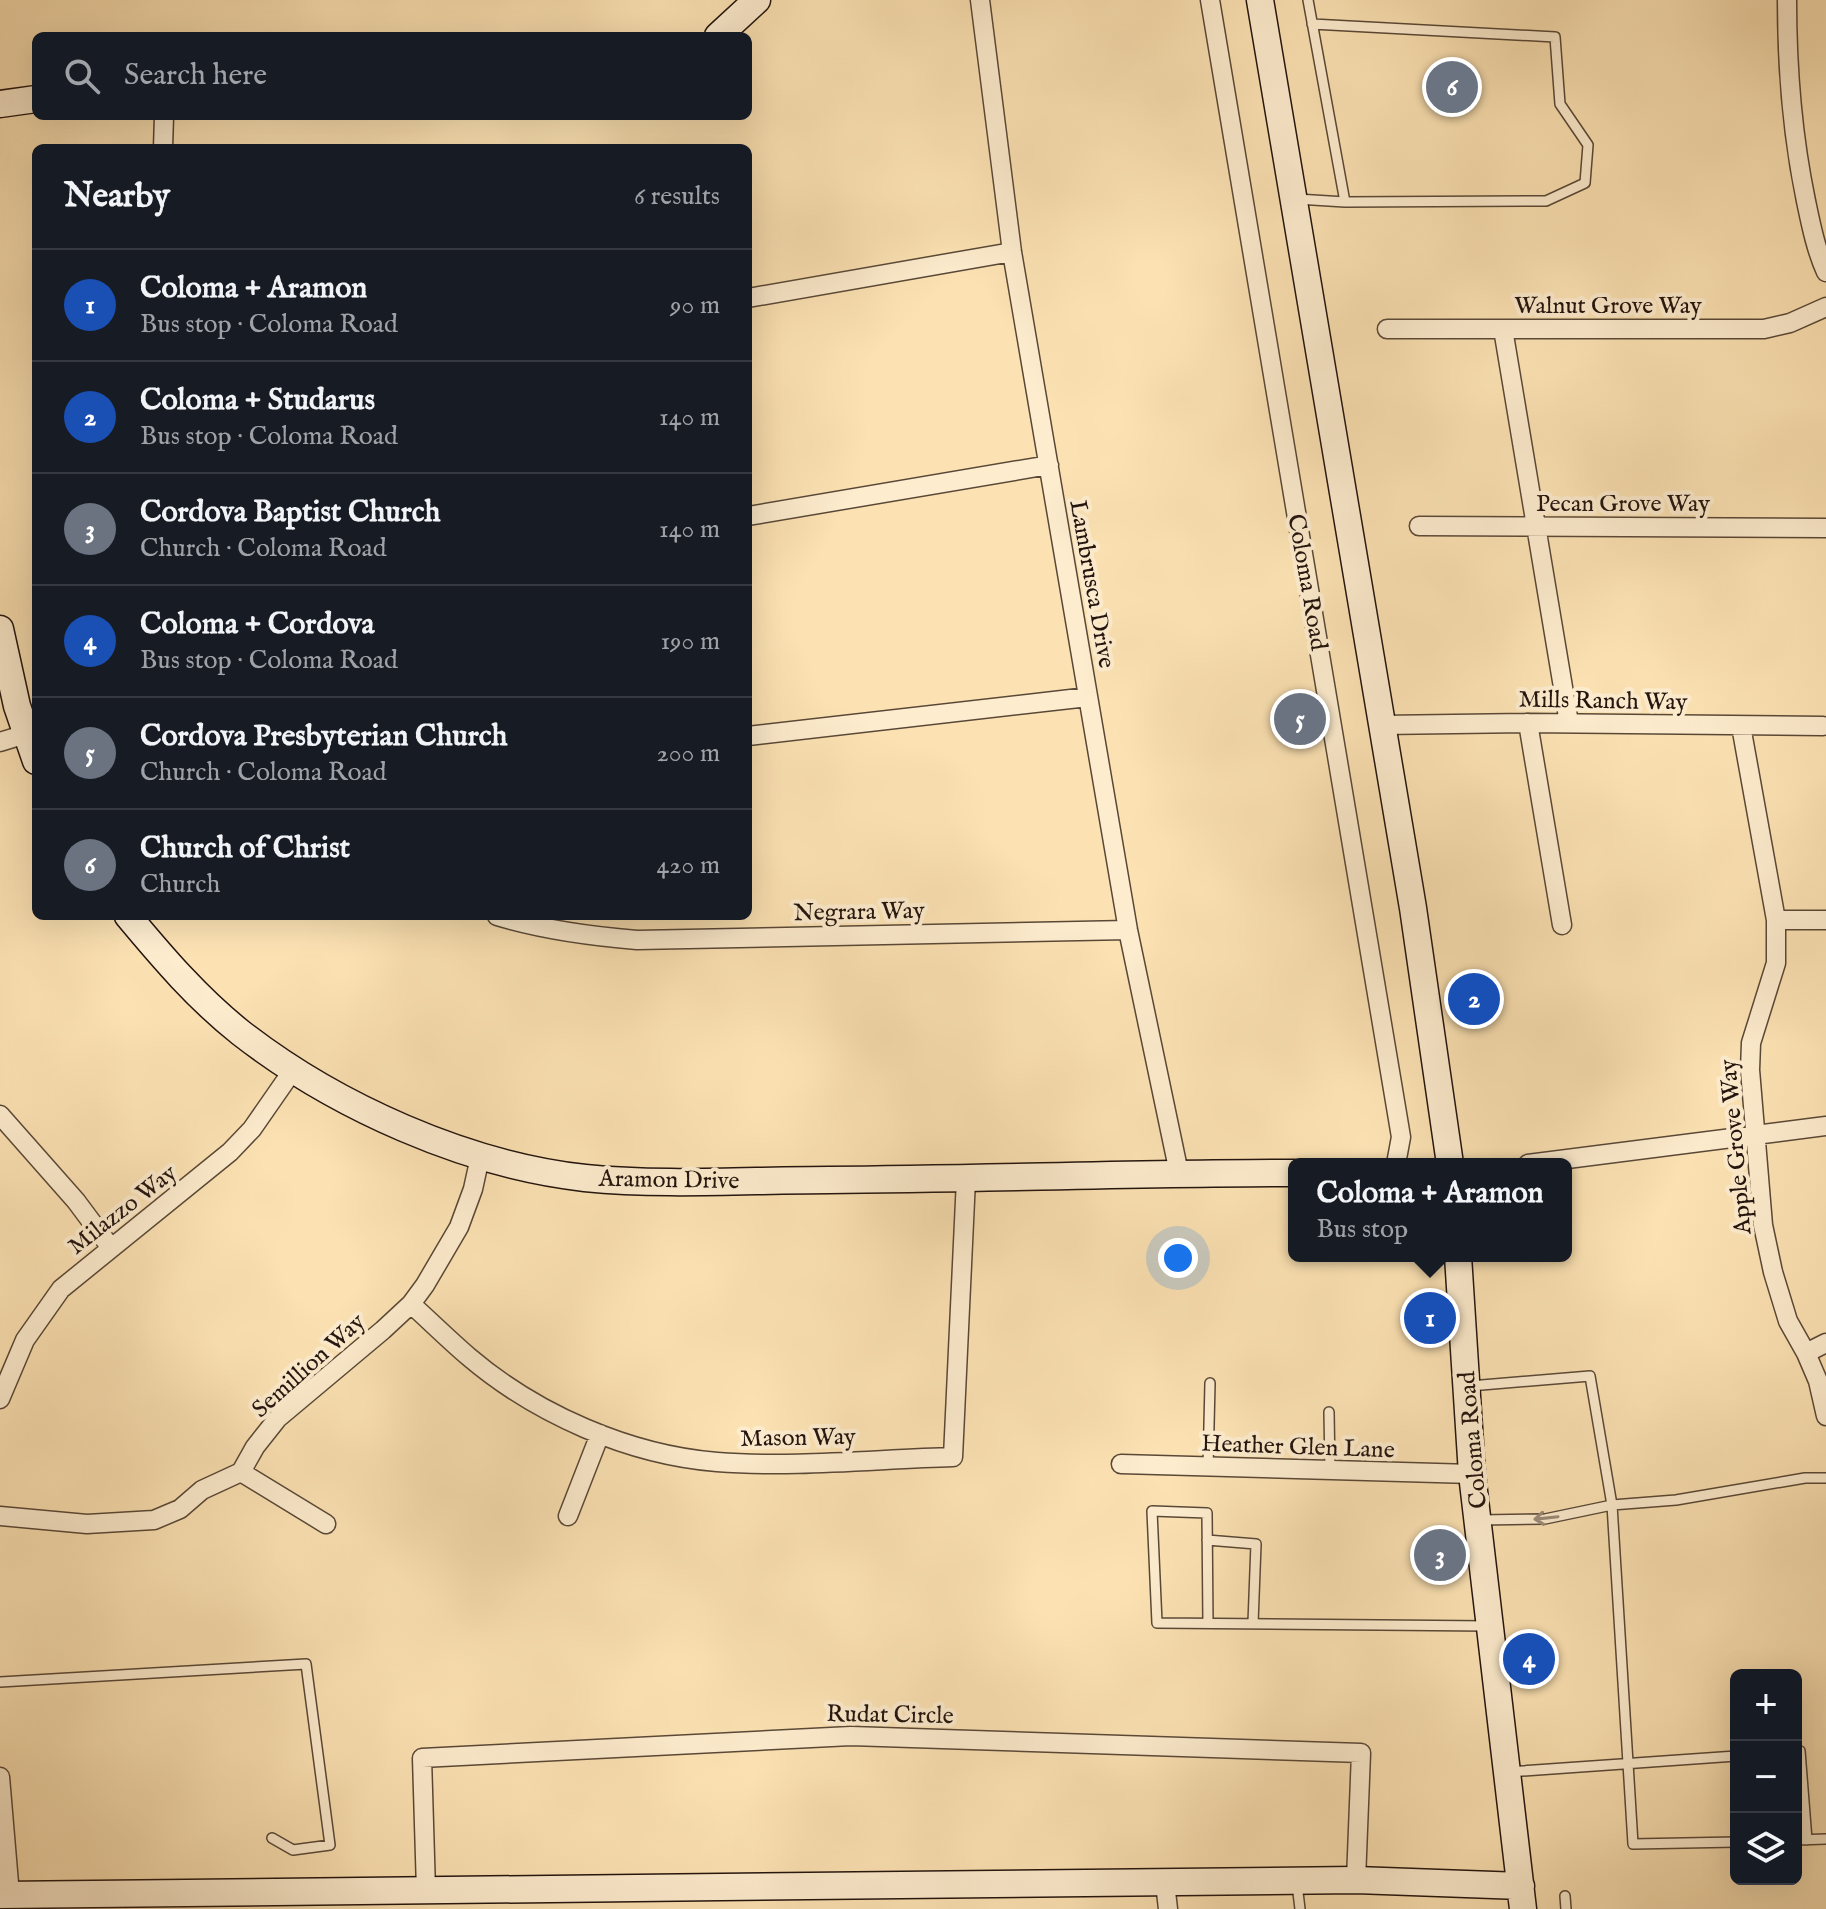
<!DOCTYPE html>
<meta charset="utf-8">
<style>
:root{--surface:#171b24;--page:#242831;--text:#f1f3f6;--muted:#9ea1a6;--line:#363941;--accent:#c59692}
body{margin:0;font-family:"IM FELL English",serif;background:var(--page);color:var(--text)}
.controls{position:absolute;right:24px;bottom:24px;display:grid;overflow:hidden;border-radius:12px;box-shadow:0 8px 32px #0002}
.controls button{width:72px;height:72px;display:grid;place-items:center;padding:0;border:0;border-bottom:2px solid var(--line);background:var(--surface);color:var(--text);font:40px sans-serif}
.you{position:absolute;left:1178px;top:1258px;width:28px;height:28px;margin:-20px;border:6px solid #fff;border-radius:50%;background:#1a73e8;box-shadow:0 0 0 12px #1a73e833}
.badge{display:grid;place-items:center;width:52px;height:52px;border-radius:50%;background:var(--accent);color:#fff;font-size:26px;font-weight:700}
.pin{position:absolute;translate:-50% -50%;border:4px solid #fff;box-shadow:0 2px 8px #0006}
.popup{position:absolute;left:1288px;top:1158px;width:284px;height:104px;box-sizing:border-box;display:grid;place-content:center;border-radius:12px;background:var(--surface);filter:drop-shadow(0 2px 6px #0005);font-size:26px;white-space:nowrap;color:var(--muted)}
.popup b{font-size:30px;color:var(--text)}
.popup::after{content:'';position:absolute;left:50%;top:100%;margin-left:-16px;border:16px solid transparent;border-top-color:var(--surface)}
.list{margin:0;padding:0;list-style:none}
h2{display:flex;justify-content:space-between;align-items:center;height:104px;margin:0;padding:0 32px;font-size:34px}
h2 small{font-size:26px;font-weight:400;color:var(--muted)}
.list li{display:grid;grid-template-columns:52px 1fr auto;gap:24px;align-items:center;box-sizing:border-box;height:112px;padding:0 32px;border-top:2px solid var(--line)}
.list b{display:block;font-size:30px;white-space:nowrap}
.list p{margin:0;font-size:26px;white-space:nowrap;color:var(--muted)}
.list em{font-size:26px;font-style:normal;color:var(--muted)}
.icon{flex:none;width:44px;height:44px;fill:none;stroke:currentColor;stroke-width:2;stroke-linecap:round;stroke-linejoin:round}
.map{position:relative;flex:none;width:1826px;height:1909px;overflow:hidden}
.search{position:absolute;background:var(--surface);box-shadow:0 8px 32px #0002;left:32px;top:32px;width:720px;height:88px;display:flex;align-items:center;gap:20px;box-sizing:border-box;padding:0 28px;border-radius:12px;color:var(--muted);font-size:30px}
.panel{position:absolute;background:var(--surface);box-shadow:0 8px 32px #0002;left:32px;top:144px;width:720px;height:776px;border-radius:12px}
.map>svg:first-child{display:block}
</style>
<div class="map">
<svg width="1826" height="1909" viewBox="0 0 1826 1909">
<rect width="100%" height="100%" fill="#fce2b3"/>
<filter id="stains"><feTurbulence type="fractalNoise" baseFrequency=".0025" numOctaves="4"/><feColorMatrix values="0 0 0 0 .2 0 0 0 0 .09 0 0 0 0 .02 0 0 0 .5 -.17"/></filter>
<radialGradient id="worn" r=".72"><stop offset=".6" stop-color="#630" stop-opacity="0"/><stop offset="1" stop-color="#630" stop-opacity=".3"/></radialGradient>
<g fill="none" stroke-linecap="round" stroke-linejoin="round">
<defs>
<path id="lane" d="M1308 0 1345 202
M1297 199 1345 202 1546 201 1585 183 1588 145 1560 104 1555 37 1312 24
M1470 1386 1590 1376 1612 1505 1633 1844 1736 1842
M1329 1412 1330 1471
M1208 1467 1210 1383
M1481 1520 1545 1519 1612 1505 1676 1500 1805 1478H1826
M1207 1540 1256 1544 1253 1623
M1208 1623 1207 1513 1152 1511 1157 1623 1488 1626
M0 1682 306 1664 330 1845 293 1850 272 1838
M1796 1751H1800L1807 1840
M1508 1772 1736 1756
M1796 1840 1826 1839
M1297 1884 1300 1909
M1565 1896 1566 1909"/>
<path id="street" d="M980 0 1012 252 1128 930 1179 1173
M1210 0 1401 1137 1396 1164
M1787 0C1787 68 1792 134 1806 201 1811 225 1816 250 1826 272
M163 148 164 116
M748 298 1012 252
M1387 329H1764L1790 323 1826 307
M1503 329 1569 723
M748 516 1049 465
M1419 526 1826 528
M1528 723 1562 925
M1382 725 1528 723 1823 726
M1741 726 1776 920V963L1751 1043 1750 1070 1763 1225 1773 1272 1788 1321 1806 1353 1818 1381 1826 1416
M748 736 1088 697
M0 742 36 731
M497 916C543 930 588 936 637 940L1128 930
M1776 920H1826
M0 1115 76 1201 111 1248
M1528 1164 1826 1126
M411 1304C430 1321 449 1340 469 1357 536 1414 629 1455 717 1462 792 1468 878 1459 953 1457L966 1179
M1806 1353 1826 1343
M0 1399 25 1340 61 1289 230 1152 252 1129 293 1070
M1121 1464 1472 1474
M241 1472 326 1524
M0 1516 87 1524 154 1520 180 1509 202 1490 241 1472 255 1447 278 1418 383 1330 411 1304 425 1285 459 1227 473 1189 480 1157
M568 1516 600 1434
M0 1777 10 1895
M1165 1883 1168 1909
M426 1890 422 1758 851 1736 1361 1753 1356 1880"/>
<path id="secondary" d="M1260 0 1413 908 1450 1164
M718 36 757 0
M0 104 36 99
M0 629 17 706 36 761
M128 916C163 958 198 999 241 1033 335 1106 466 1165 585 1178 665 1186 749 1180 829 1180 984 1179 1139 1173 1294 1173
M1458 1256 1472 1474 1523 1909
M0 1895 1356 1880 1521 1886"/>
</defs>
<!-- lane casing -->
<use href="#lane" stroke="#594837" stroke-width="12"/>
<!-- street casing -->
<use href="#street" stroke="#594837" stroke-width="21"/>
<!-- secondary casing -->
<use href="#secondary" stroke="#23140e" stroke-width="29"/>
<!-- lane -->
<use href="#lane" stroke="#fdecce" stroke-width="9"/>
<!-- street -->
<use href="#street" stroke="#fdecce" stroke-width="18"/>
<!-- secondary -->
<use href="#secondary" stroke="#fdecce" stroke-width="26"/>
</g>
<!-- one-way arrows -->
<defs><path id="oneway-shaft" d="M-6 0H5M1.5-3L5.5 0L1.5 3" fill="none" stroke-width="1.6" stroke-linecap="round" stroke-linejoin="round" transform="scale(2)"/></defs>
<use stroke="#9b8b78" href="#oneway-shaft" transform="translate(1546 1518) rotate(174)"/>
<g text-anchor="middle" stroke-width="8" stroke-linejoin="round" paint-order="stroke">
<!-- street labels -->
<g font-size="24" fill="#23140e" stroke="#fdecce">
<text x="1608" y="313">Walnut Grove Way</text>
<text x="1623" y="511">Pecan Grove Way</text>
<text transform="translate(1308 582) rotate(80)" y="8">Coloma Road</text>
<text transform="translate(1093 584) rotate(80)" y="8">Lambrusca Drive</text>
<text transform="translate(1603 700) rotate(1)" y="8">Mills Ranch Way</text>
<text transform="translate(859 911) rotate(-1)" y="8">Negrara Way</text>
<text transform="translate(1735 1147) rotate(-95)" y="8">Apple Grove Way</text>
<text transform="translate(669 1179) rotate(1)" y="8">Aramon Drive</text>
<text transform="translate(122 1209) rotate(-38)" y="8">Milazzo Way</text>
<text transform="translate(308 1365) rotate(-42)" y="8">Semillion Way</text>
<text transform="translate(798 1437) rotate(-1)" y="8">Mason Way</text>
<text transform="translate(1472 1440) rotate(-95)" y="8">Coloma Road</text>
<text transform="translate(1298 1446) rotate(2)" y="8">Heather Glen Lane</text>
<text transform="translate(890 1714) rotate(1)" y="8">Rudat Circle</text>
</g>
</g>
<rect width="100%" height="100%" filter="url(#stains)"/>
<rect width="100%" height="100%" fill="url(#worn)"/>
</svg>
<div class="controls">
<button>+</button>
<button>−</button>
<button><svg class="icon" aria-label="layers" viewBox="0 0 24 24"><path d="M12 4l9 5-9 5-9-5zM3 14l9 5 9-5"/></svg></button>
</div>
<div class="you"></div>
<div class="pin badge" style="left:1430px;top:1318px;background:#1a4fb4">1</div>
<div class="popup"><b>Coloma + Aramon</b>Bus stop</div>
<div class="pin badge" style="left:1474px;top:999px;background:#1a4fb4">2</div>
<div class="pin badge" style="left:1440px;top:1555px;background:#6b7280">3</div>
<div class="pin badge" style="left:1529px;top:1659px;background:#1a4fb4">4</div>
<div class="pin badge" style="left:1300px;top:719px;background:#6b7280">5</div>
<div class="pin badge" style="left:1452px;top:87px;background:#6b7280">6</div>
<div class="search"><svg class="icon" aria-label="search" viewBox="0 0 24 24"><circle cx="10" cy="10" r="6"/><path d="M15 15l6 6"/></svg>Search here</div>
<section class="panel">
<h2>Nearby<small>6 results</small></h2>
<ul class="list">
<li><span class="badge" style="background:#1a4fb4">1</span><div><b>Coloma + Aramon</b><p>Bus stop · Coloma Road</p></div><em>90 m</em></li>
<li><span class="badge" style="background:#1a4fb4">2</span><div><b>Coloma + Studarus</b><p>Bus stop · Coloma Road</p></div><em>140 m</em></li>
<li><span class="badge" style="background:#6b7280">3</span><div><b>Cordova Baptist Church</b><p>Church · Coloma Road</p></div><em>140 m</em></li>
<li><span class="badge" style="background:#1a4fb4">4</span><div><b>Coloma + Cordova</b><p>Bus stop · Coloma Road</p></div><em>190 m</em></li>
<li><span class="badge" style="background:#6b7280">5</span><div><b>Cordova Presbyterian Church</b><p>Church · Coloma Road</p></div><em>200 m</em></li>
<li><span class="badge" style="background:#6b7280">6</span><div><b>Church of Christ</b><p>Church</p></div><em>420 m</em></li>
</ul>
</section>
</div>
